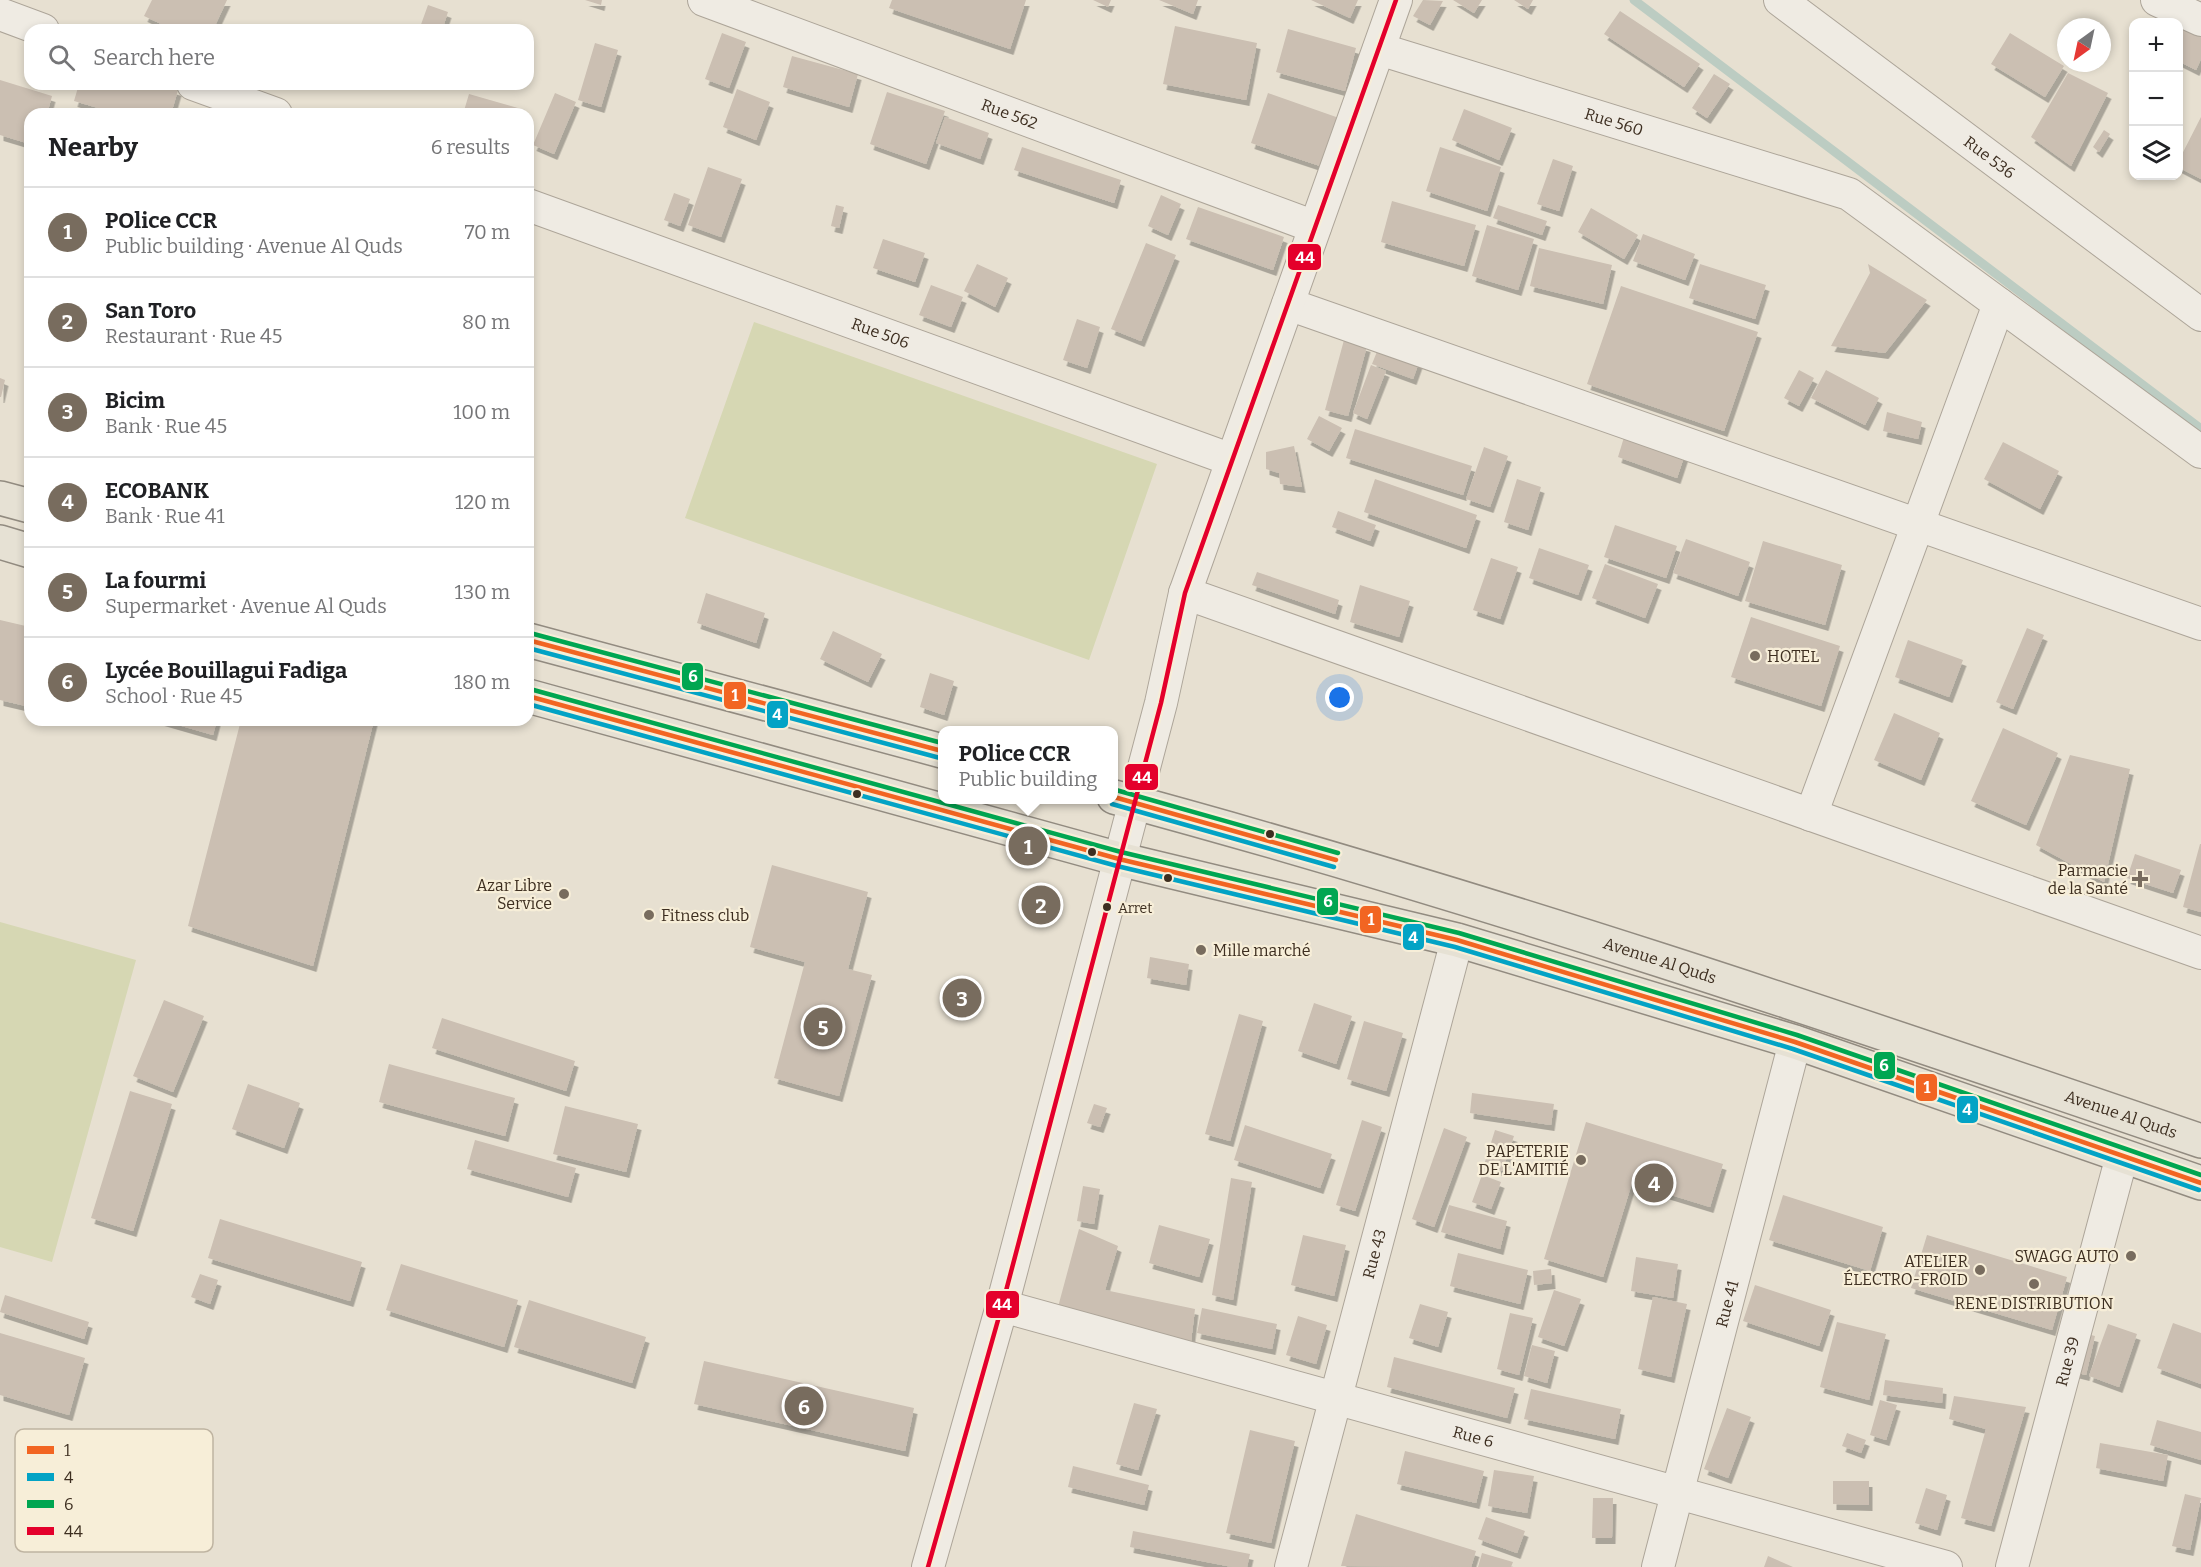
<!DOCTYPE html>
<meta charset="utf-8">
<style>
:root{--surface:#fff;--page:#f6f6f6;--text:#202124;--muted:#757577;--line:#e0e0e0;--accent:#786c5e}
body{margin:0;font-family:Bitter,serif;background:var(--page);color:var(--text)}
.controls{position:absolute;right:18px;top:18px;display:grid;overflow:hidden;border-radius:12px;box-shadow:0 3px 9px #0003}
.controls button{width:54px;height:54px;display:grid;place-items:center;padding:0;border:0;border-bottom:2px solid var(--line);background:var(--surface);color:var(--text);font:30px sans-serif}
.compass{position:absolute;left:2057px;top:18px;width:54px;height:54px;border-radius:50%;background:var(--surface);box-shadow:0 3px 9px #0003;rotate:213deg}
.you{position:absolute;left:1340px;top:698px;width:21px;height:21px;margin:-15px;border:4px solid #fff;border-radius:50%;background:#1a73e8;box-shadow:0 0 0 9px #1a73e833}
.badge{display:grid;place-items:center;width:39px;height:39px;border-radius:50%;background:var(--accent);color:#fff;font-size:20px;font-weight:700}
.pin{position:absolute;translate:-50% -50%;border:3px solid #fff;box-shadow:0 2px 6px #0006}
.popup{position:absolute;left:938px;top:726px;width:180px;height:78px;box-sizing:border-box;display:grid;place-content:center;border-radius:12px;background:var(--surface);filter:drop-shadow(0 2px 4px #0005);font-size:20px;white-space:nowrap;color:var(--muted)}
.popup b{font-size:22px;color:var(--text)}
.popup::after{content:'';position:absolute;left:50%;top:100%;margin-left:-12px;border:12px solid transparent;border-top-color:var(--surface)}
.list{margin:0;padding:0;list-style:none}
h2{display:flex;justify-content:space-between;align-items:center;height:78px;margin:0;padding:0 24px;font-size:26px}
h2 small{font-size:20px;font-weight:400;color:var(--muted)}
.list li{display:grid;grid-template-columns:39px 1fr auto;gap:18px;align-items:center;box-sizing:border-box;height:90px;padding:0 24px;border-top:2px solid var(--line)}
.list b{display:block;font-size:22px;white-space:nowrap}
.list p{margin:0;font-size:20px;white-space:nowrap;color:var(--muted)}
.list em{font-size:20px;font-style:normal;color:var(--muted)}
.icon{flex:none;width:33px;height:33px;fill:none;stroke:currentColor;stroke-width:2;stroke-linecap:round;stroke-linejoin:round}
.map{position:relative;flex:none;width:2201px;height:1567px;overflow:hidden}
.search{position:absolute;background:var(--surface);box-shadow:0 3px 9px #0003;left:24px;top:24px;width:510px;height:66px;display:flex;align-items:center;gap:15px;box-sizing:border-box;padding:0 21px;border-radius:18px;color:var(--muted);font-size:22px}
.panel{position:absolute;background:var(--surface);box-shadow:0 3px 9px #0003;left:24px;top:108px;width:510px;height:618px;border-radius:18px}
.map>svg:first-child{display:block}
</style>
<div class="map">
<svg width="2201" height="1567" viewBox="0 0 2201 1567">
<defs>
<filter id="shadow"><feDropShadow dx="3.5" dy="6" stdDeviation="0" flood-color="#0004"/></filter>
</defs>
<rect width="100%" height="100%" fill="#e7e0d1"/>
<!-- green -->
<path fill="#d6d7b3" d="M754 322 1157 464 1089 660 685 518Z
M0 922 136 960 52 1262 0 1247Z"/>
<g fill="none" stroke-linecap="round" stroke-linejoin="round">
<!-- stream -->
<path stroke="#bcccc2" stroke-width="9" d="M1634 0 2201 429"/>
</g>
<!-- building -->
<path fill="#cbbfb2" filter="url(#shadow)" d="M152 0H227L213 30H174L144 16Z
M585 0H602L601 5Z
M892 0H1026L1010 49 889 8Z
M1093 0H1111L1108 7Z
M1159 0H1198L1193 14Z
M1311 0H1358L1350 18Z
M1423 0 1443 1 1430 25 1413 16Z
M1453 0H1482L1474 13Z
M1514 0H1533L1528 9Z
M428 5 448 12 442 30H419Z
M2161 8 2201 29V59L2196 70 2178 61V22H2154Z
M1620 11 1700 64 1684 87 1604 34Z
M322 25 337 29V30H321Z
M1175 26 1257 43 1246 100 1163 84Z
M1288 29 1356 48 1345 91 1276 72Z
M722 33 746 42 729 88 705 79Z
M2010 33 2064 66 2045 97 1991 64Z
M595 43 618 50 601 107 578 100Z
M792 56 858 74 849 107 783 87Z
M2068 73 2108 93 2071 166 2031 137Z
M1714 74 1730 84 1707 118 1692 108Z
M0 80 52 96 47 114H30V144L0 135Z
M79 84H158L178 90 171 114H119L74 101Z
M737 89 770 102 756 140 723 127Z
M887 92 945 111 926 164 870 144Z
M555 93 576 102 554 154 533 145Z
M1268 93 1339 118 1323 167 1251 143Z
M469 94 525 110 524 114H463Z
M1464 109 1512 128 1499 160 1452 140Z
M945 117 989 133 980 159 936 143Z
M2201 117V179L2178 167V162Z
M2104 130 2110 134 2099 152 2093 147Z
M1022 147 1121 180 1114 203 1014 170Z
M1440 147 1501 167 1487 211 1426 191Z
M1553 159 1573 166 1559 211 1537 204Z
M708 167 742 179 721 237 688 225Z
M674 193 690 199 680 226 664 220Z
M1161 195 1181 204 1168 235 1148 226Z
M1392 201 1476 225 1464 266 1381 242Z
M836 205 844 207 839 228 831 226Z
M1498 205 1547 221 1542 235 1493 218Z
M1198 207 1284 237 1273 270 1186 239Z
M1591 208 1638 235 1624 259 1578 232Z
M1487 225 1534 239 1518 290 1472 276Z
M1643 234 1695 254 1685 280 1633 261Z
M883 239 925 253 915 282 873 268Z
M1146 243 1176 255 1141 341 1111 329Z
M1539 248 1612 265 1603 304 1530 286Z
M977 264 1008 278 995 307 964 291Z
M1700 264 1766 285 1755 319 1689 298Z
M1868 264 1927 300 1885 353 1831 346 1870 273Z
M931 285 963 297 951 327 919 315Z
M1621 286 1758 332 1724 431 1587 384Z
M1077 319 1100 327 1087 368 1063 360Z
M1382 339 1422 354 1413 379 1372 364Z
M1344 340 1367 346 1348 416 1325 410Z
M1371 365 1386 371 1367 419 1353 413Z
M1799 370 1814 378 1799 406 1784 398Z
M1826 370 1879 398 1865 425 1811 398Z
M0 378 5 380 1 397H0Z
M1887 412 1922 422 1918 439 1883 431Z
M1319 416 1342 428 1329 451 1307 439Z
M1355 429 1472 466 1463 495 1346 458Z
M1625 434 1685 454 1677 478 1618 457Z
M2003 442 2059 471 2040 509 1984 479Z
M1294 446 1302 487 1280 484 1279 473 1266 469V452Z
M1484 447 1508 456 1490 507 1466 499Z
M1375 479 1477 515 1466 548 1364 512Z
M1517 479 1541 487 1528 530 1504 522Z
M1338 511 1376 525 1370 541 1332 527Z
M1615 525 1677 546 1666 578 1604 557Z
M1686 539 1750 562 1738 596 1673 573Z
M1763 541 1842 565 1825 625 1745 601Z
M1539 548 1589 565 1578 595 1529 578Z
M1491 558 1518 567 1500 619 1473 610Z
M1605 564 1658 584 1645 618 1592 598Z
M1257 572 1339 600 1335 614 1252 585Z
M1360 585 1410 601 1399 637 1350 622Z
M706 593 765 613 756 643 697 623Z
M1751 617 1840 646 1821 706 1731 677Z
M0 620 30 627V707L0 700Z
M2027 628 2044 635 2013 709 1996 702Z
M833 631 882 654 868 682 820 659Z
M1908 640 1963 660 1949 697 1895 677Z
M930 673 954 681 944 715 920 707Z
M1894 713 1940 733 1921 780 1874 760Z
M161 720H217L213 735Z
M241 720H374L313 966 188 926Z
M2003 728 2058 753 2026 825 1971 801Z
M2070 755 2130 769 2104 882 2036 845Z
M2200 844H2201V912L2183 907Z
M2135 854 2181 870 2173 893 2127 878Z
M772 865 868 892 848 969 872 975 839 1096 774 1078 805 962 750 947Z
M1150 957 1189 964 1186 985 1147 978Z
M164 1000 204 1016 173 1092 133 1076Z
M1314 1003 1352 1016 1336 1064 1298 1051Z
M1239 1014 1263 1021 1230 1141 1205 1134Z
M442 1018 575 1061 566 1091 432 1048Z
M1364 1021 1403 1033 1386 1091 1347 1079Z
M389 1064 515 1098 505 1136 379 1102Z
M248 1084 300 1103 284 1148 232 1129Z
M130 1091 172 1104 133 1231 91 1218Z
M1472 1093 1554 1104 1551 1125 1470 1113Z
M1094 1104 1107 1108 1100 1127 1087 1123Z
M565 1106 638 1124 626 1172 553 1154Z
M1362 1120 1382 1127 1355 1211 1336 1205Z
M1586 1122 1723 1164 1710 1207 1632 1183 1603 1277 1544 1259Z
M1245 1125 1332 1154 1320 1188 1234 1160Z
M1444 1128 1467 1137 1434 1227 1412 1219Z
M1495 1130 1514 1136 1502 1171 1484 1165Z
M475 1140 576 1168 568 1197 467 1169Z
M1482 1175 1501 1182 1491 1209 1472 1202Z
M1231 1178 1252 1182 1233 1300 1212 1295Z
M1083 1186 1100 1189 1094 1224 1077 1221Z
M1783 1195 1883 1227 1870 1271 1769 1240Z
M1449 1205 1507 1221 1500 1249 1441 1232Z
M220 1219 362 1262 350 1301 208 1258Z
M1159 1225 1210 1239 1199 1277 1149 1263Z
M1079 1229 1118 1246 1105 1290 1195 1309 1191 1342 1058 1307Z
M1303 1235 1346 1245 1334 1296 1291 1285Z
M1927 1235 2067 1277 2052 1330 1911 1288Z
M1458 1253 1528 1270 1520 1304 1450 1286Z
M1636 1257 1678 1264 1673 1298 1631 1291Z
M401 1264 518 1300 504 1347 386 1310Z
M1551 1269 1552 1283 1534 1285 1533 1271Z
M200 1274 218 1280 210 1304 191 1297Z
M1755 1285 1831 1310 1819 1346 1743 1321Z
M1554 1290 1581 1299 1564 1346 1538 1337Z
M5 1295 89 1322 84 1339 0 1312Z
M1653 1297 1687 1304 1671 1377 1638 1369Z
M529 1300 646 1337 632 1383 514 1347Z
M1420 1304 1448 1312 1438 1347 1409 1338Z
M1202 1308 1277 1324 1272 1349 1197 1333Z
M1510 1313 1533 1318 1519 1375 1497 1369Z
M1298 1316 1327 1325 1316 1364 1286 1355Z
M1837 1322 1886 1334 1869 1400 1820 1387Z
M2173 1323 2201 1333V1384L2157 1368Z
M2108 1324 2137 1334 2119 1387 2089 1376Z
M0 1333 85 1358 69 1415 0 1395Z
M2083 1333 2095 1336 2086 1375 2074 1372Z
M1532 1345 1555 1351 1547 1383 1524 1376Z
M1394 1357 1515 1388 1507 1418 1387 1387Z
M704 1361 914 1408 905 1451 694 1404Z
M1885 1380 1943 1388 1942 1403 1883 1395Z
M1531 1389 1621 1409 1615 1439 1524 1419Z
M1954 1396 2026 1407 1991 1526 1961 1518 1986 1429 1949 1419Z
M1880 1400 1897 1405 1886 1440 1870 1435Z
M1134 1403 1157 1409 1138 1470 1116 1464Z
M1727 1408 1751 1417 1728 1478 1704 1469Z
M2157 1420 2201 1432V1460L2150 1445Z
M1250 1430 1295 1441 1271 1543 1226 1533Z
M1847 1433 1866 1440 1861 1453 1842 1446Z
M2100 1443 2168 1455 2163 1481 2096 1468Z
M1405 1451 1484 1471 1476 1503 1397 1484Z
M1073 1466 1149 1485 1144 1505 1068 1487Z
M1494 1470 1534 1476 1527 1513 1488 1506Z
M1833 1481H1869V1505L1833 1504Z
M1926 1488 1947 1495 1937 1530 1915 1523Z
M2185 1494 2201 1498 2190 1550 2172 1546Z
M1593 1498H1613L1612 1538H1592Z
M1356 1514 1476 1551 1471 1567 1341 1566Z
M1486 1517 1525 1531 1517 1553 1478 1539Z
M1133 1531 1250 1554 1247 1567H1232L1130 1547Z
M1482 1553 1513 1562 1511 1567H1478Z
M1768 1556 1793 1567H1764Z"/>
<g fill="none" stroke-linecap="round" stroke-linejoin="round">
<defs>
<g id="minor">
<path id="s1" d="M704 0 1315 227"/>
<path id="s2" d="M1780 0 2201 315"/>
<path d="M2157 0 2201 20"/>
<path d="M0 14 43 30"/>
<path id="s3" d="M1379 49 1849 194 2201 452"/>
<path d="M193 84 276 114"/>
<path id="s4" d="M528 205 1232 460"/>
<path d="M1288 304 2201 624"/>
<path d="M1185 593 2201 953"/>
<path d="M1811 815 1999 304"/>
<path id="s5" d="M1002 1306 1946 1567"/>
<path d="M928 1567 1002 1306 1161 703 1185 593 1396 0"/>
<path id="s6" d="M1291 1567 1457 940"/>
<path id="s7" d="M1658 1567 1795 1042"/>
<path id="s8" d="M2012 1567 2122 1156"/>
</g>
<g id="major">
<path d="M0 498 30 506"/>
<path d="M0 542 30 551"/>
<path d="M528 640 942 751"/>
<path d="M528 696 1119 859 1457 940 1795 1042 2201 1183"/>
<path id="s9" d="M1114 797C1481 896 1841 1018 2201 1141"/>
</g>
</defs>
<!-- minor casing -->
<use href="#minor" stroke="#ada599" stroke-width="34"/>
<!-- major casing -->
<use href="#major" stroke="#928b80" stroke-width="36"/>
<!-- minor -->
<use href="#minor" stroke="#efebe3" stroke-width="32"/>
<!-- major -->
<use href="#major" stroke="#e6e1d4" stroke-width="33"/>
<defs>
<path id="bus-1" d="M528 640 942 751
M528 696 1119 859 1457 940 1795 1042 2201 1183
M1114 797 1336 860"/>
<path id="bus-2" d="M528 648 940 758
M528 704 1117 866 1455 947 1793 1049 2199 1190
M1112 804 1334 867"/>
<path id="bus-3" d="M530 633 942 743
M530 689 1121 852 1459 933 1797 1035 2201 1175
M1116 790 1338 853"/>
<path id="bus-4" d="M928 1567 1002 1306 1161 703 1185 593 1396 0"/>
</defs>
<!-- bus-1 casing -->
<use href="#bus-1" stroke="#f7eed8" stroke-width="9"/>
<!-- bus-2 casing -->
<use href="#bus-2" stroke="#f7eed8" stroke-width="9"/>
<!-- bus-3 casing -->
<use href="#bus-3" stroke="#f7eed8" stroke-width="9"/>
<!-- bus-4 casing -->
<use href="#bus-4" stroke="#f7eed8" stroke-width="9"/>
<!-- bus-1 -->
<use href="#bus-1" stroke="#f26522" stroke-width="4.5"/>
<!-- bus-2 -->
<use href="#bus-2" stroke="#03a3c5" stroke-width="4.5"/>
<!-- bus-3 -->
<use href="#bus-3" stroke="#00a651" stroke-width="4.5"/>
<!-- bus-4 -->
<use href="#bus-4" stroke="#e4002b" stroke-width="4.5"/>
</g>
<!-- markers -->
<g fill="#786c5e" stroke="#f7eed8" stroke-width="2">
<circle cx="1755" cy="656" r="6"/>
<path d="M2137 870h6v6h6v6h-6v6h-6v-6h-6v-6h6z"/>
<circle cx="564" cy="894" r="6"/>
<circle cx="649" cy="915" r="6"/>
<circle cx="1201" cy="950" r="6"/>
<circle cx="1581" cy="1160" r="6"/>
<circle cx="2131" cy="1256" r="6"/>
<circle cx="1980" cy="1270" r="6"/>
<circle cx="2034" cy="1284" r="6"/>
</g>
<g fill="#3d2e20" stroke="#f7eed8" stroke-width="2">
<circle cx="857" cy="794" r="5"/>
<circle cx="1270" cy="834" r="5"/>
<circle cx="1092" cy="852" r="5"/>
<circle cx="1168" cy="878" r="5"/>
<circle cx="1107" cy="907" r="5"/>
</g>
<g text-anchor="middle" stroke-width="4.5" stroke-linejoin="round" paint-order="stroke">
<!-- bus labels -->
<g font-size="14" fill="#3d2e20" stroke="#f7eed8" text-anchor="start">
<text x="1118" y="913">Arret</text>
</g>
<!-- street labels -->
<g font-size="16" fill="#3d2e20" stroke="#f7eed8">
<text dy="6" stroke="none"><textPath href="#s1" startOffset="326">Rue 562</textPath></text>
<text dy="6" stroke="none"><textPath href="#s3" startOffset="246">Rue 560</textPath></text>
<text dy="6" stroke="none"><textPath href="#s2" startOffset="262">Rue 536</textPath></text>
<text dy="6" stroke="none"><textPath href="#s4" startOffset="375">Rue 506</textPath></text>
<text dy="6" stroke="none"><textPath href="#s9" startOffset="570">Avenue Al Quds</textPath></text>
<text dy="6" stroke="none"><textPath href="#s9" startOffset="1056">Avenue Al Quds</textPath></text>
<text dy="6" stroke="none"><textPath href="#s6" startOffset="324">Rue 43</textPath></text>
<text dy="6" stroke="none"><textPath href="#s7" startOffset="272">Rue 41</textPath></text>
<text dy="6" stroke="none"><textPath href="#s8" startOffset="213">Rue 39</textPath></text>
<text dy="6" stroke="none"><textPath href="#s5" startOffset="489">Rue 6</textPath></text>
</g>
<!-- poi labels -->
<g font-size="16" fill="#3d2e20" stroke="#f7eed8" text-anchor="end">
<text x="1767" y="662" text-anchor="start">HOTEL</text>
<text x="2128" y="876">Parmacie<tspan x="2128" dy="18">de la Santé</tspan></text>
<text x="552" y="891">Azar Libre<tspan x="552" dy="18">Service</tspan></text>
<text x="661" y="921" text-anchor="start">Fitness club</text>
<text x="1213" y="956" text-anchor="start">Mille marché</text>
<text x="1569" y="1157">PAPETERIE<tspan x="1569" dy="18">DE L'AMITIÉ</tspan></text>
<text x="2119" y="1262">SWAGG AUTO</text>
<text x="1968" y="1267">ATELIER<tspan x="1968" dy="18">ÉLECTRO-FROID</tspan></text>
<text x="2034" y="1309" text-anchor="middle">RENE DISTRIBUTION</text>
</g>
</g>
<!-- legend -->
<rect x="15" y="1429" width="198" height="123" rx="9" fill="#f7eed8" stroke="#bfb4a1" stroke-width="1.5"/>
<rect x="27" y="1446" width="27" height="8" fill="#f26522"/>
<rect x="27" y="1473" width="27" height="8" fill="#03a3c5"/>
<rect x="27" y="1500" width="27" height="8" fill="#00a651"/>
<rect x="27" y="1527" width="27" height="8" fill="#e4002b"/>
<g font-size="16" fill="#3d2e20">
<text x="64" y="1456">1</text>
<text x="64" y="1483">4</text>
<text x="64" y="1510">6</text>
<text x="64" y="1537">44</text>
</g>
<g stroke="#f7eed8" stroke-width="2">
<rect x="1287" y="243" width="35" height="28" rx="6" fill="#e4002b"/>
<rect x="681" y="662" width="23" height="29" rx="6" fill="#00a651"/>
<rect x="723" y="681" width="24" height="29" rx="6" fill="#f26522"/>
<rect x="766" y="700" width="23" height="29" rx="6" fill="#03a3c5"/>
<rect x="1124" y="763" width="35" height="28" rx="6" fill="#e4002b"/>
<rect x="1316" y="887" width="23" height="29" rx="6" fill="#00a651"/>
<rect x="1359" y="905" width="23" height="29" rx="6" fill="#f26522"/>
<rect x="1402" y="923" width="23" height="28" rx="6" fill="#03a3c5"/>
<rect x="1873" y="1051" width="23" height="29" rx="6" fill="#00a651"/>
<rect x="1915" y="1073" width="23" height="29" rx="6" fill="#f26522"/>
<rect x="1956" y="1095" width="23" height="29" rx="6" fill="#03a3c5"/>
<rect x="985" y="1290" width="35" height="29" rx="6" fill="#e4002b"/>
</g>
<g font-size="16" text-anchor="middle" font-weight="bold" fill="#fff">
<text x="1305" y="263">44</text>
<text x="693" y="682">6</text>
<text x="735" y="701">1</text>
<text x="777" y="720">4</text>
<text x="1142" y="783">44</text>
<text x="1328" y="907">6</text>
<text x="1371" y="925">1</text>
<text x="1413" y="943">4</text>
<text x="1884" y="1071">6</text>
<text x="1927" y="1093">1</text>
<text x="1967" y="1115">4</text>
<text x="1002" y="1310">44</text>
</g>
</svg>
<div class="controls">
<button>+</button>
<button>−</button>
<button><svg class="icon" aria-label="layers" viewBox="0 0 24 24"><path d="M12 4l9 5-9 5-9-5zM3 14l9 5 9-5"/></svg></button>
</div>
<svg class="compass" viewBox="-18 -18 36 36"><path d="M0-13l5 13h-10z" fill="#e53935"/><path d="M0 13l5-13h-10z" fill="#757577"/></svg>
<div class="you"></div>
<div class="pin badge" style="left:1028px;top:846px">1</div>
<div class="popup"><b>POlice CCR</b>Public building</div>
<div class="pin badge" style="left:1041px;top:905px">2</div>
<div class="pin badge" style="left:962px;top:998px">3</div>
<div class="pin badge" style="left:1654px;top:1183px">4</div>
<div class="pin badge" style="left:823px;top:1027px">5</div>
<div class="pin badge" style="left:804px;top:1406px">6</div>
<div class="search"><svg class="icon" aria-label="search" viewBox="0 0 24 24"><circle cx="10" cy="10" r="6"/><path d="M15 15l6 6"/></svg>Search here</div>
<section class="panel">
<h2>Nearby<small>6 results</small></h2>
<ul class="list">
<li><span class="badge">1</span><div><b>POlice CCR</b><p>Public building · Avenue Al Quds</p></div><em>70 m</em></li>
<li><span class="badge">2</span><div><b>San Toro</b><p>Restaurant · Rue 45</p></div><em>80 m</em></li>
<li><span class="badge">3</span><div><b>Bicim</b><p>Bank · Rue 45</p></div><em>100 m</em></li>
<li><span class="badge">4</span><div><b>ECOBANK</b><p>Bank · Rue 41</p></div><em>120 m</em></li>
<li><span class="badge">5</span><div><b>La fourmi</b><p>Supermarket · Avenue Al Quds</p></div><em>130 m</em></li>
<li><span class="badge">6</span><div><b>Lycée Bouillagui Fadiga</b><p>School · Rue 45</p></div><em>180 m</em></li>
</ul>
</section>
</div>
